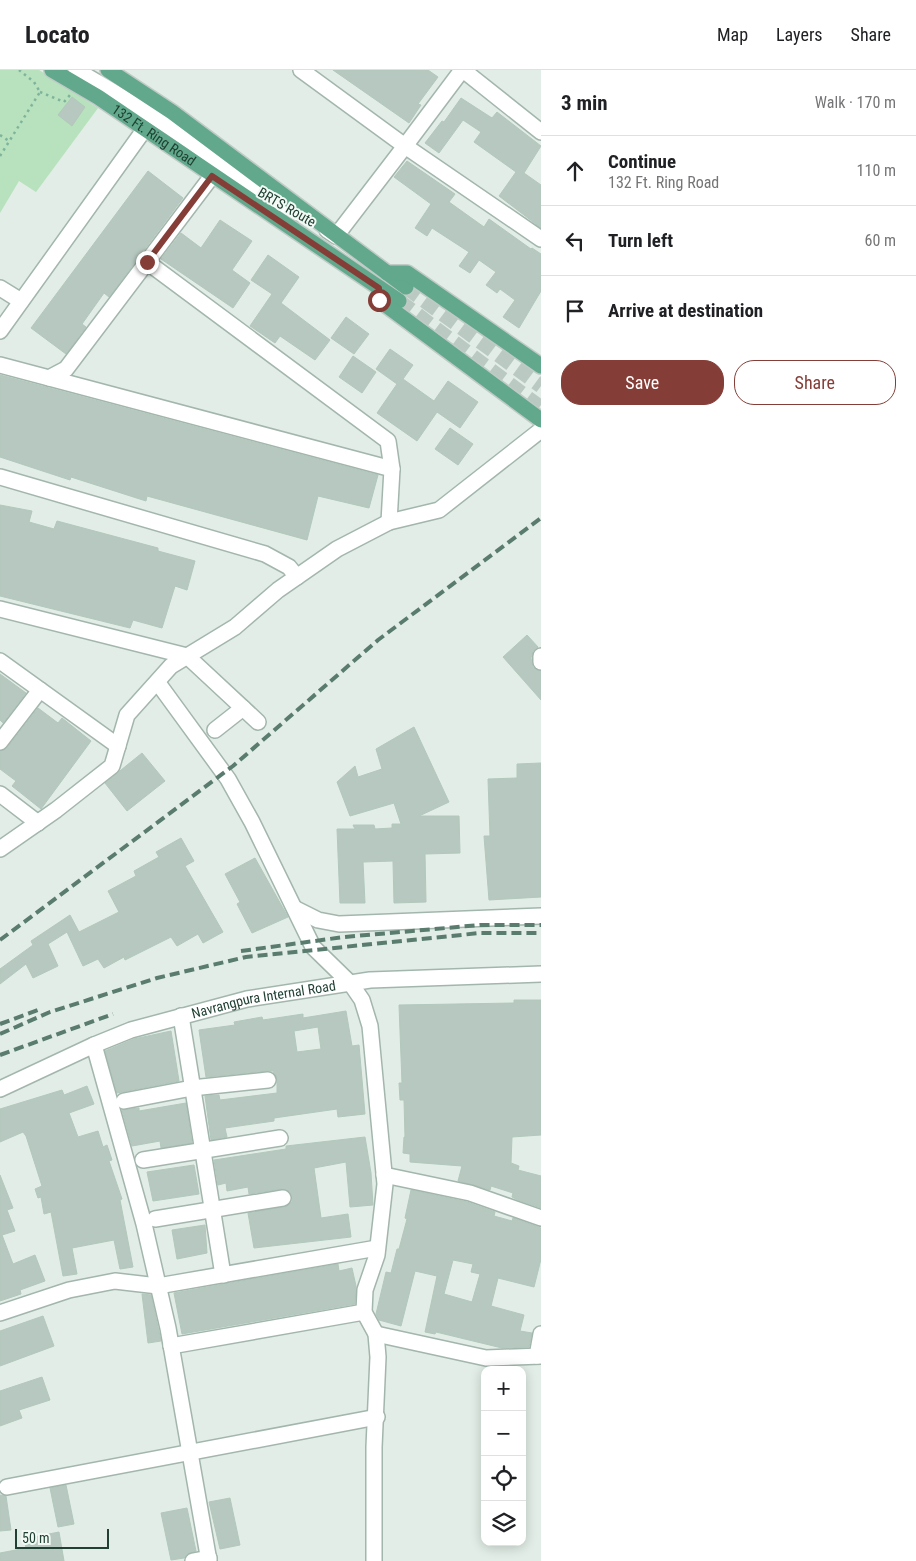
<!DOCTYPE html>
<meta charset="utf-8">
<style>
:root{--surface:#fff;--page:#f6f6f6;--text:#202124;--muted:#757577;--line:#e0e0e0;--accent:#843e37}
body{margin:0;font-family:"Roboto Condensed",sans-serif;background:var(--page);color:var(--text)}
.controls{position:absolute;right:15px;bottom:15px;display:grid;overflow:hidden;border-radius:10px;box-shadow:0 2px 12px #0003}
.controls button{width:45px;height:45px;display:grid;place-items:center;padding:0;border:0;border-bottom:1px solid var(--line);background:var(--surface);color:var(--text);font:25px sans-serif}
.scale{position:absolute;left:15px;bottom:12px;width:94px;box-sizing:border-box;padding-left:5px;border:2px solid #1f4033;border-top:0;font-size:14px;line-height:18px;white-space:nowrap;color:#1f4033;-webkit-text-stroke:4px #f2f9f5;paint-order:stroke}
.stop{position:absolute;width:15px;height:15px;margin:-11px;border:4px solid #843e37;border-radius:50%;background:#fff}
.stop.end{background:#843e37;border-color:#fff;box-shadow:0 1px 5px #0008}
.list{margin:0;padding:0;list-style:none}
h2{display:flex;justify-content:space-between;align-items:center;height:65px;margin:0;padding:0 20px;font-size:21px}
h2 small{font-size:16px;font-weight:400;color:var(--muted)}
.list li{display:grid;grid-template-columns:32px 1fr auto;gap:15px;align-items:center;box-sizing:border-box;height:70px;padding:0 20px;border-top:1px solid var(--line)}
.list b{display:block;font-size:19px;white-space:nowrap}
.list p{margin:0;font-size:16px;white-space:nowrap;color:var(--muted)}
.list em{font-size:16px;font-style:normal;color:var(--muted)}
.actions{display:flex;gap:10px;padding:15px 20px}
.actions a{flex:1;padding:11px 0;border:1px solid var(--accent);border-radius:20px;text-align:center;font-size:18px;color:var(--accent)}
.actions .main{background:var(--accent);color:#fff}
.icon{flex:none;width:28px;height:28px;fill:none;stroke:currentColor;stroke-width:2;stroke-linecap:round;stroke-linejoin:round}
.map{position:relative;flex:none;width:541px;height:1491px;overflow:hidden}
header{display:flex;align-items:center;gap:30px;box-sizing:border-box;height:70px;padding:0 25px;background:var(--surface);border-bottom:1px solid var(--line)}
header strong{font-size:24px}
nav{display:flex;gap:28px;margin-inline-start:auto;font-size:18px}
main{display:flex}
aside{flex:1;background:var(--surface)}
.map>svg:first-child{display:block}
</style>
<header>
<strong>Locato</strong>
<nav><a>Map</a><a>Layers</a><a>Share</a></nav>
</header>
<main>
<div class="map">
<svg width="541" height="1491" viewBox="0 0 541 1491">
<rect width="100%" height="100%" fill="#e1ede6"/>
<!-- green -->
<path fill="#b8e1bd" d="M0 0H39L98 38 36 122 19 111 0 143Z"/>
<!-- building -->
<path fill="#b6c8bf" stroke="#b3c8bc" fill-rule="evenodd" d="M333 0H428L438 7 418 34 421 35 409 53Z
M72 27 85 37 72 56 58 45Z
M461 28 492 48 497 42 541 76 524 103 541 115V158L499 126 516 102 474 72 481 62 463 50 439 83 425 73 442 51 444 52Z
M407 91 455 124 449 132 484 157 489 149 531 179 532 178 541 184V221L519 258 503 247 515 230 500 219 497 223 486 215 496 202 479 190 470 203 459 196 469 182 432 158 427 166 415 158 431 134 394 107Z
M148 101 183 128 109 227 104 223 82 254 86 257 66 284 31 258Z
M220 150 252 171 232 200 250 213 233 238 161 189 181 163 201 178Z
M268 185 299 207 281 233 330 270 315 290 280 266 275 273 250 256 272 224 251 210Z
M346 247 369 264 354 284 331 268Z
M390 279 413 295 403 309 434 331 448 311 478 332 460 358 437 342 417 371 377 343 397 314 376 299Z
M353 286 376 302 362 323 339 307Z
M0 305 378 405 369 438 318 426 307 470 147 426 146 431 71 407 70 410 0 387Z
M450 358 473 374 458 395 435 379Z
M0 435 32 441 29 452 54 459 57 451 158 478V481L195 491 187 520 175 516 162 558 133 550 130 558 0 526Z
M527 565 538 577 533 581 531 588 533 597 541 601V630L503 587Z
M0 604 26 623 3 653 0 650Z
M38 638 58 653 62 648 91 671 41 739 12 716 16 711 0 699V681L7 678Z
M414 657 449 732 419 746H459L460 783 425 784 426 832 394 833 393 791 363 792 365 833H340L337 759H355L353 755H374L375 759 392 758V754H401L394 733 350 746 337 712 355 696 358 707 382 699 376 679Z
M142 683 165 711 127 741 105 713Z
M541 693V827L489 830 484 766H490L488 709 517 708V694Z
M181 768 194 791 185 796 223 862 203 873 198 864 177 876 171 867 125 890 124 887 104 898 98 889 83 896 67 862 48 874 58 896 33 908 26 894 0 914V899L33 875 31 871 70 845 79 862 119 842 108 821 136 806 134 801 159 787 156 782Z
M255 788 288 847 252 863 237 834 240 832 225 804Z
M514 930H541V1065L512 1067 511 1093 519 1096 518 1100 541 1106V1138L518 1130 512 1127 513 1123 491 1116 490 1120 458 1111 462 1096 410 1092V1084L403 1083 404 1067H405L404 1030H400L399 1013H402L399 935 514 933Z
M346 941 352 976 359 975 365 1044 338 1047 337 1039 274 1048V1051L225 1058 227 1067 211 1070 205 1026 219 1025 220 1030 277 1023V1009L273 1001H267L206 1007 199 960 235 955 234 952 262 947 263 950 303 944V948ZM318 957 321 979 297 982 294 961Z
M171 961 179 1011 117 1023 105 981 134 969Z
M87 1016 94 1034 69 1043 78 1067 98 1061 103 1077 107 1075 112 1090 109 1091 122 1129 120 1130 133 1197 120 1199 114 1170 72 1178 77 1204 63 1206 51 1142 44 1144 41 1127 38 1128 35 1119 42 1116 26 1066 23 1062 0 1072V1039L62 1020 64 1025Z
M186 1033 192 1073 161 1078 160 1071 132 1076 122 1040 139 1038V1041Z
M365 1067 371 1103 373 1135 350 1137 346 1092 314 1098 321 1148 348 1144 351 1167 254 1178 248 1143 285 1137 292 1132V1126L290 1122 282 1119 249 1124 248 1117 227 1121 226 1113 218 1115 214 1090 286 1079V1076Z
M194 1095 199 1124 153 1131 147 1102Z
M0 1105 13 1138 7 1140 15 1161 2 1165 13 1194 35 1185 45 1211 20 1220 21 1224 0 1231Z
M411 1120 467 1132 495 1142 494 1146 512 1151 513 1148 541 1158V1189L534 1217 498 1208 491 1236 524 1245 520 1261 532 1263 529 1277 502 1278 436 1262 435 1264 425 1262 437 1206 415 1201 401 1256 379 1250 376 1244 386 1202 391 1203 397 1179H399L407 1149 405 1148ZM453 1190 473 1194 471 1202 480 1204 472 1232 444 1224Z
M205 1155 207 1183 177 1189 172 1160Z
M338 1194 339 1201 352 1198 356 1216 355 1234 182 1264 174 1223Z
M142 1224 151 1225 161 1271 148 1273Z
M43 1246 54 1276 0 1296V1261Z
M42 1307 50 1330 19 1340 22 1348 0 1356V1321Z
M66 1415 74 1454 58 1457 50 1418Z
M0 1425 6 1426 11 1460 0 1461Z
M230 1428 240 1475 220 1479 209 1432Z
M187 1438 196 1481 187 1484 184 1488 171 1490 161 1443Z
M59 1462 64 1491H0V1483L26 1478 24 1469Z"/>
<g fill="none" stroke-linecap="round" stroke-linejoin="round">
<!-- major-tunnel -->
<path stroke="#bacac2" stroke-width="15" stroke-dasharray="15 8" stroke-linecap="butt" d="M406 217 541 316
M399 231 541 338"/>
<defs>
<g id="minor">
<path d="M76 0C134 33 194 70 245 113"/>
<path d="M301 0 405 76 462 0"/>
<path d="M463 0 541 62"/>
<path d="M239 108 298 143"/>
<path d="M327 160 336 166 405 76 541 169"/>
<path d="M147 192 388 371 392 399"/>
<path d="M0 218 21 231"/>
<path d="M0 261 144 60"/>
<path d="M0 295 49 308 66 299 212 106"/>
<path d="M49 308 392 399 389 452"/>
<path d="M0 407 265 484 289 497 297 507"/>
<path d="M0 539 187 586 258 652"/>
<path d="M541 586V592"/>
<path d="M0 591 118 676"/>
<path d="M158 613 228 709 252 752 313 877 351 914 362 930 370 956 385 1114 377 1185 365 1220 364 1242 376 1264 378 1287 374 1377V1491"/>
<path d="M215 660 243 638"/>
<path d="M0 672 40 620"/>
<path d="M0 724 38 753"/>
<path d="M0 779 56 740 112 696 127 645 171 596 235 557 278 520 337 479 389 452 439 440 541 360"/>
<path d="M296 839 318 850 339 854 541 846"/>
<path d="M181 946 223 1205"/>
<path d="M94 975 144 1154 168 1258 209 1491"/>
<path id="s1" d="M0 1019 94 975 131 960 247 929 370 910 541 904"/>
<path d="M124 1031 192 1018 268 1010"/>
<path d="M143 1090 280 1068"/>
<path d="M384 1105 470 1123 541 1148"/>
<path d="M155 1149 283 1128"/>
<path d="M0 1243 69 1220 115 1211 158 1216 377 1178"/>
<path d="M376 1264 486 1288 541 1286"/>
<path d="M171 1276 364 1242"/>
<path d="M537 1286 541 1264"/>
<path d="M7 1417 377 1347"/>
<path d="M193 1491 209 1488"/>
</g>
<g id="major">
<path id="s2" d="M52 0 98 27 399 231"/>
<path d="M108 0 172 42 406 217"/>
<path d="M387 203H407L541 296"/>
<path d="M379 221V230L541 350"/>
</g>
</defs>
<!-- minor casing -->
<use href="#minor" stroke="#a3b6ad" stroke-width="18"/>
<!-- major casing -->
<use href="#major" stroke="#c0cac6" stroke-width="18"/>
<!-- path -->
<path stroke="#7eb49c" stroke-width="2.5" stroke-dasharray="2.5 4" stroke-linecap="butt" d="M40 22 64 32 70 25
M0 65 9 71
M0 86 40 22 34 12 19 0"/>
<!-- minor -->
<use href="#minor" stroke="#fff" stroke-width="15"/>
<!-- major -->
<use href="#major" stroke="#61a88c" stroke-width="15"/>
<!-- rail -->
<path stroke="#5a7c6e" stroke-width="4" stroke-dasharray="10 5" stroke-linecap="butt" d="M0 870 233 696 378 570 541 448
M241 881 344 867 480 855H541
M0 954 38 940
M0 964 50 942 157 908 246 887 480 863H541
M0 985 113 944"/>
</g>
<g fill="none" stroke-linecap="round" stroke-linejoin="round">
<!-- route -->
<path stroke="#843e37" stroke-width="6" d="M147 192 212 106 379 218V230"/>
</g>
<g text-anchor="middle" stroke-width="4" stroke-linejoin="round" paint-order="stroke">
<!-- street labels -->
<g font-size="14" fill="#1f4033" stroke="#f2f9f5">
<text dy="5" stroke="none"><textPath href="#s2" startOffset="121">132 Ft. Ring Road</textPath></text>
<text transform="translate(287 137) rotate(30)" y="5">BRTS Route</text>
<text dy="5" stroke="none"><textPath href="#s1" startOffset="280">Navrangpura Internal Road</textPath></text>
</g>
</g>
</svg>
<div class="controls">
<button>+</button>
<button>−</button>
<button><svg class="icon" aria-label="locate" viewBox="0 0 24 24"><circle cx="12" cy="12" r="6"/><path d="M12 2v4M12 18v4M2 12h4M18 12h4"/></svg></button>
<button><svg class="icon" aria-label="layers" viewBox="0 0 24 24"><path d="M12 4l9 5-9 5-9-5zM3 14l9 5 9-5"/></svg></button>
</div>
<div class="scale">50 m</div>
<div class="stop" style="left:379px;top:230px"></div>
<div class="stop end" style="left:147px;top:192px"></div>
</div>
<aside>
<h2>3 min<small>Walk · 170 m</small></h2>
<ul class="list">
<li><svg class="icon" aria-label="ahead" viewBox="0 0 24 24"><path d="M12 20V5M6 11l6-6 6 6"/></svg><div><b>Continue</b><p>132 Ft. Ring Road</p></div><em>110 m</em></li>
<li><svg class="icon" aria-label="left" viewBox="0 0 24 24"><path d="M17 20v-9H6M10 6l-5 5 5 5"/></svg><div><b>Turn left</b></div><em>60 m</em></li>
<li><svg class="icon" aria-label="arrive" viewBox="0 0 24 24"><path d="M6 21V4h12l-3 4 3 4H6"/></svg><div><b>Arrive at destination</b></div></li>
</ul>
<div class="actions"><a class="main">Save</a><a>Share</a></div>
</aside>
</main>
